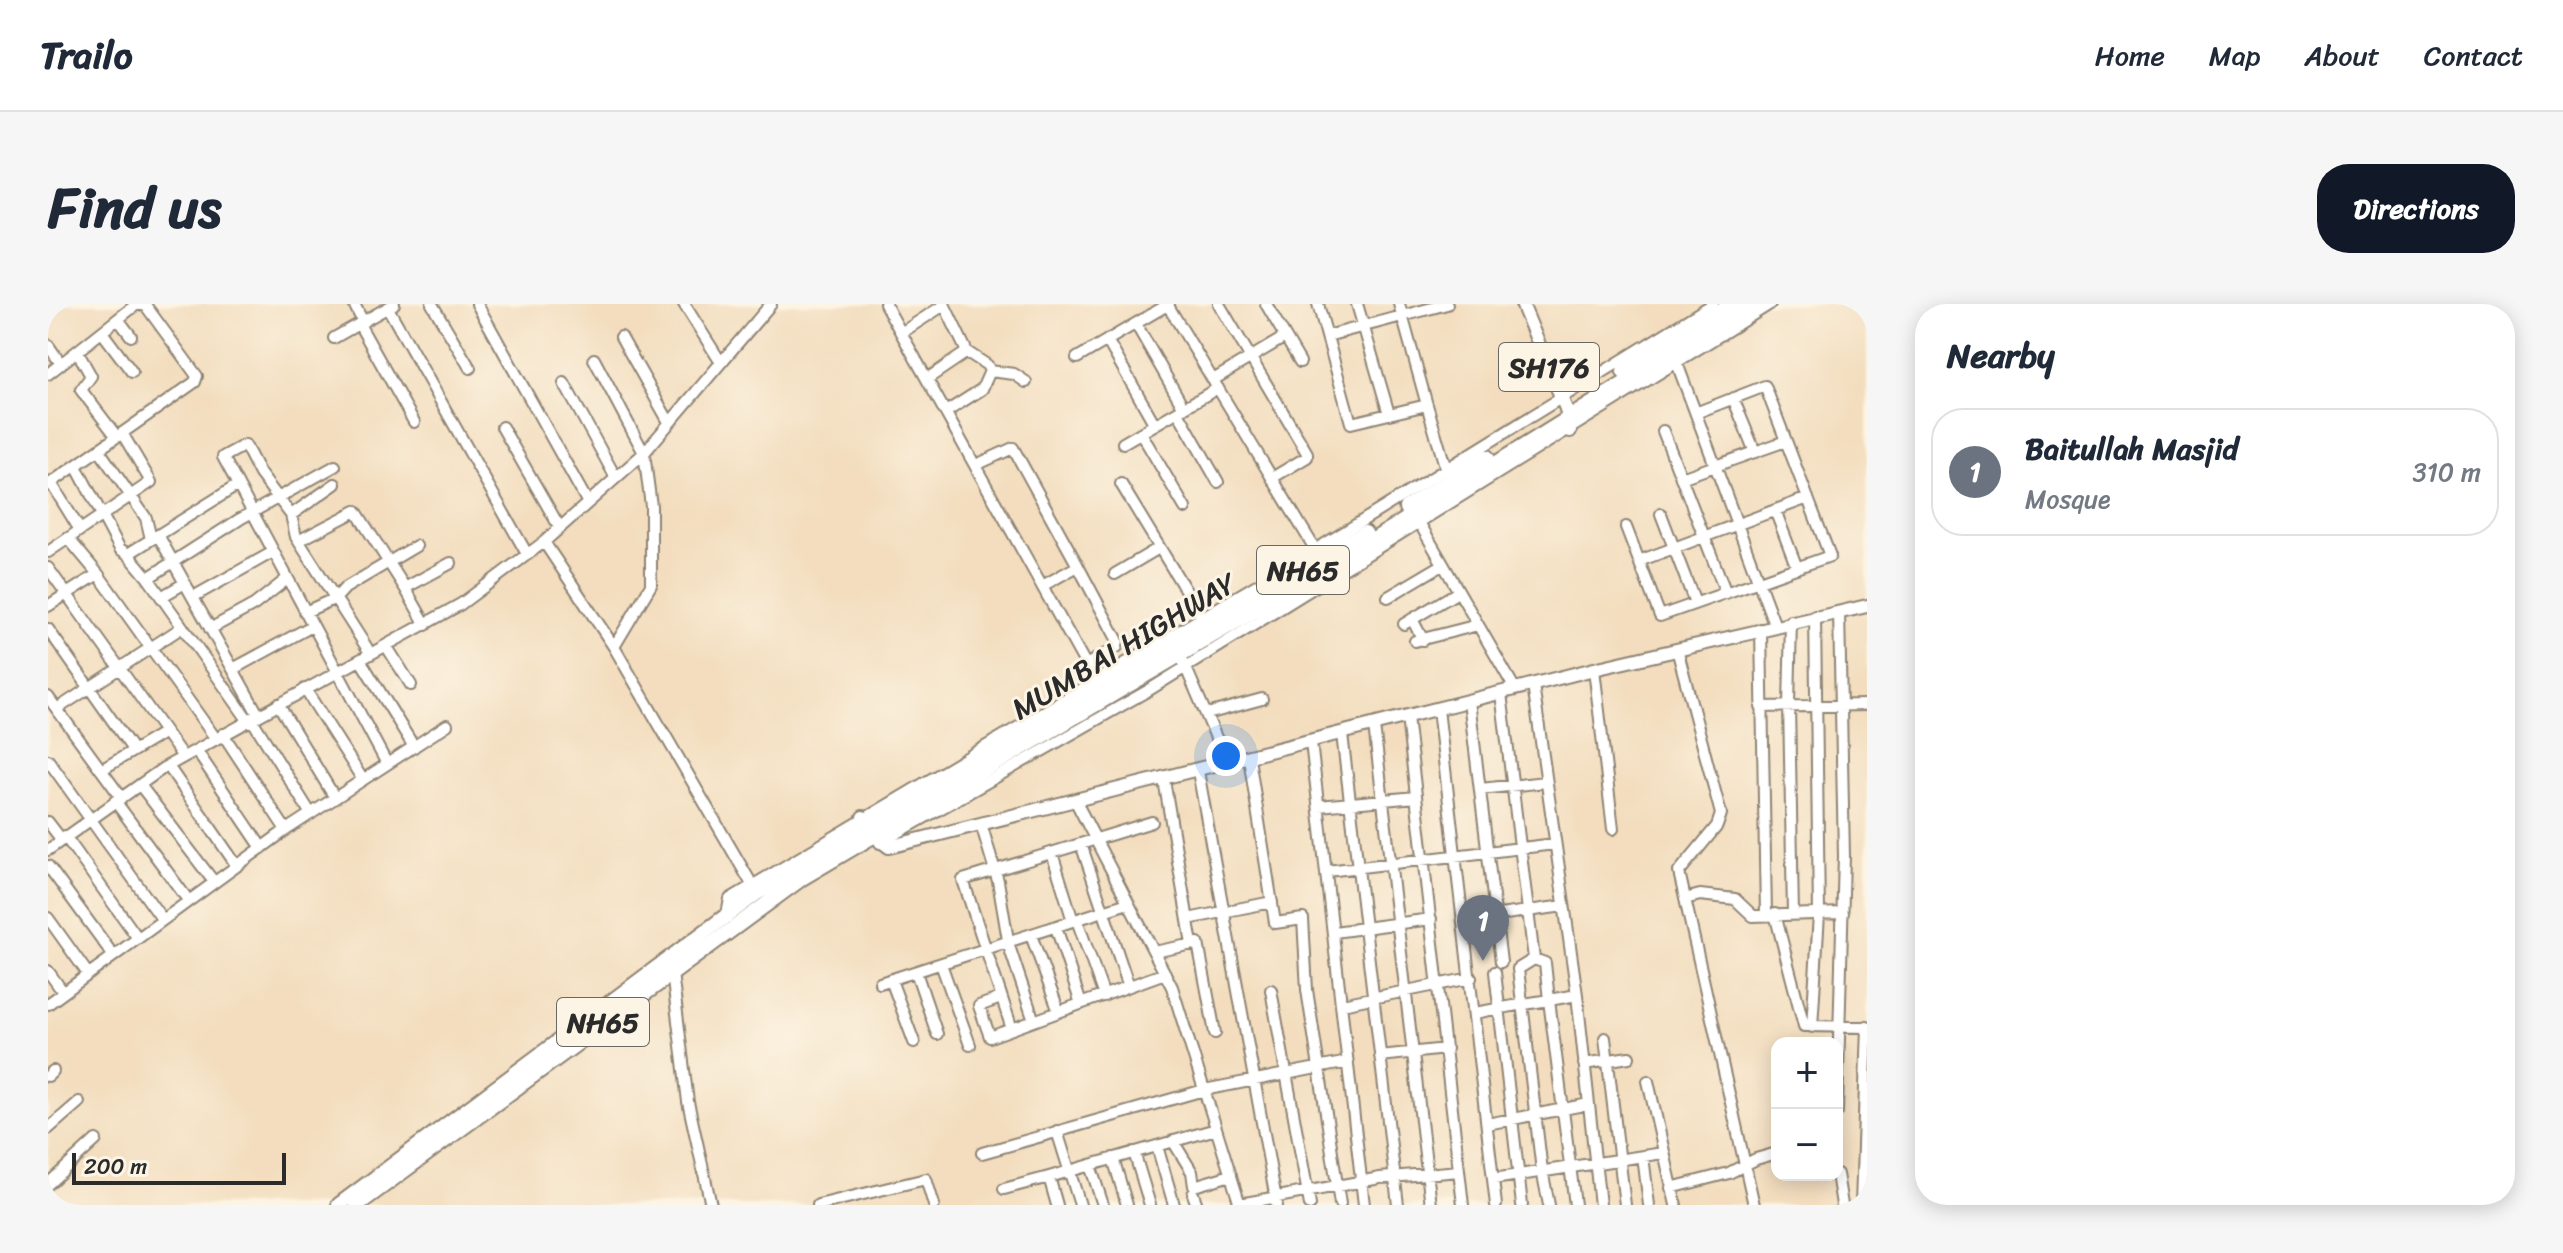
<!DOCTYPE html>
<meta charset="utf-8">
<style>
:root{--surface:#fff;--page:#f6f6f7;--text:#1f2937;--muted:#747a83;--line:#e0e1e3;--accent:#111827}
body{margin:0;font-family:Sriracha,sans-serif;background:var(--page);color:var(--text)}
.controls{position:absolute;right:24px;bottom:24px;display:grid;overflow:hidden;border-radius:16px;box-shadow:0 4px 20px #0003}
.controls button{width:72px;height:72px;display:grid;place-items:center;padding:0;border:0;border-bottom:2px solid var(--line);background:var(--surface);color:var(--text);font:40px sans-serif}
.scale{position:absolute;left:24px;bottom:20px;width:214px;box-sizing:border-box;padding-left:8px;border:4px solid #2b2b2b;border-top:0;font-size:22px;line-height:28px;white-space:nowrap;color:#2b2b2b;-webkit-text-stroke:6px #fcf5e5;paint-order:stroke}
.you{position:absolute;left:1178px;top:452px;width:28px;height:28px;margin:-20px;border:6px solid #fff;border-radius:50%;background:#1a73e8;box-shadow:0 0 0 12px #1a73e833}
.badge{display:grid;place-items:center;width:52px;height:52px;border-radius:50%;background:var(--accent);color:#fff;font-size:26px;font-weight:700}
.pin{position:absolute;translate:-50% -66px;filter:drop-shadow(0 2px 4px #0008)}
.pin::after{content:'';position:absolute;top:42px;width:28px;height:24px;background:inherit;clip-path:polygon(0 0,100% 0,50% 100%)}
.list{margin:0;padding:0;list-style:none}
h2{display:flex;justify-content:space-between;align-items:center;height:104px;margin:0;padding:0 32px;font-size:34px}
h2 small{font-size:26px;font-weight:400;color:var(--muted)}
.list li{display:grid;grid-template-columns:52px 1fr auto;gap:24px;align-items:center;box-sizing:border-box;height:128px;margin:0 16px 16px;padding:0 16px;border:2px solid var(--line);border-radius:32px}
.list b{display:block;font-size:30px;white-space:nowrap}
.list p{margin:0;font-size:26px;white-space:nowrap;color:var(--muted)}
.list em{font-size:26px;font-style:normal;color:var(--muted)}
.map{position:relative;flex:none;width:1819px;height:901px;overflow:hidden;border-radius:32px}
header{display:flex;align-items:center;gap:48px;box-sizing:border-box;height:112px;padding:0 40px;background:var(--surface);border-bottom:2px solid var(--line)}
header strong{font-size:38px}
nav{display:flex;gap:44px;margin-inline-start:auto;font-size:28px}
.intro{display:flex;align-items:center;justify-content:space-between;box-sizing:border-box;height:192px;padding:0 48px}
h1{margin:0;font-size:56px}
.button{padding:20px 36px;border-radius:32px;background:var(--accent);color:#fff;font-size:28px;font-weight:700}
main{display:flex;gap:48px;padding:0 48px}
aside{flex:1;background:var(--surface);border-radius:32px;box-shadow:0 4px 20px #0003}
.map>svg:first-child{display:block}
</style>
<header>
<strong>Trailo</strong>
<nav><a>Home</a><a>Map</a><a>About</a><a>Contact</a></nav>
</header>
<div class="intro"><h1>Find us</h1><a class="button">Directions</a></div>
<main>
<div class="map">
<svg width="1819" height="901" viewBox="0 0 1819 901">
<rect width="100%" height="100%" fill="#fcf5e5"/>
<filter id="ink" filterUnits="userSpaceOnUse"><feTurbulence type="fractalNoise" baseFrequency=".0125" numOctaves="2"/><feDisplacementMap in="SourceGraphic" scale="16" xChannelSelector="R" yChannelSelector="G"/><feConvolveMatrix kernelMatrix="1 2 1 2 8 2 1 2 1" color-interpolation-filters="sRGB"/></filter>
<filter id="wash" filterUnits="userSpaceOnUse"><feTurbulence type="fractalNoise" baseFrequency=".006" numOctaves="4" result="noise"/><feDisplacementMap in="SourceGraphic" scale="32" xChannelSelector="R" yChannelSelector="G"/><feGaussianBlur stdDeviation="1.8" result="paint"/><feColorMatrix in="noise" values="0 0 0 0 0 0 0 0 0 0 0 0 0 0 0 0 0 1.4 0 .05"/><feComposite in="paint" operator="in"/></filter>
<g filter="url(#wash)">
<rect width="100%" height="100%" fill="#f3ddbe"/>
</g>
<g filter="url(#ink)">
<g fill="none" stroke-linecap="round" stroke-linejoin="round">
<defs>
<path id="minor" d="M306 0 315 18
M384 0 422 64
M429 0 540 199
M636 0 672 57
M837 0 1048 379
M896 0 919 48 939 61 942 67
M1119 0 1270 250
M1171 0 1259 149V153L1224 174
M1218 0 1252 58
M1270 0 1303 119 1379 101 1351 0
M1309 0 1341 110
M340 4 479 250
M70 15 83 32
M311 20 366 118
M1088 20 1136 104
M54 28 84 68
M853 29 896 1
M1279 32 1399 0
M573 33 621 118
M286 34 346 0
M1059 36 1106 119
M0 41 13 60
M29 47 43 72 33 86 69 133
M1029 54 1121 0
M1627 54 1727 322
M546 55 596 149 603 202V281L566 343 706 584
M0 70 89 0
M879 75 919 48
M1165 76 1237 33
M516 79 568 174
M1685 94 1707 148
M1379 101 1398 165
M898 108 934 85 942 67 966 70 978 78
M1130 108 1170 178
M454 123 512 224
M1615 127 1678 289
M1093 129 1137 204
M1075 139 1170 84
M51 146 98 214 103 235
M928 161 965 144 1030 262
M28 162 72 245 80 250
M1633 174 1738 137
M3 179 32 226
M287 180 243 211 212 170 197 141 175 153 339 460
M1073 180 1155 315
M0 181 147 78 149 72 98 2 90 0
M1727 206 1749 264
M1613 210 1647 299
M243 211 248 233 319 344
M1372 220 1467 385
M1578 223 1612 312 1782 252 1717 82 1650 108
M110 231 210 410
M252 236 308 207 357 284
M496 238 566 343
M0 248 103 178 74 129
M1591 257 1760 194
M0 264 135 453
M50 270 168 435
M1067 270 1111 244
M100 274 80 250 190 181
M996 281 1030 262 1070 337 1069 343 1038 361
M113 293 137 279
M145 293 225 248
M1340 293 1394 261
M0 302 50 270 20 234
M257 308 288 294 297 284 368 242
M1364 315 1375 336
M1743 317 1741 401 1745 610
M1356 320 1410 288
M378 321 357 284 403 259
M0 325 85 446
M162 325 206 301 239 275
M1713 325 1718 611
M1367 337 1430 321
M339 343 363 381
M1629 345 1673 510 1669 522 1631 568 1706 901
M313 357 366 443
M1135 357 1179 459
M185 365 264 322
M1546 365 1565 525
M1485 381 1529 691
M257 385 315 476
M1453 389 1486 655
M0 393 73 493
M1421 397 1453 658
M230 400 287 494
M1713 403 1819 401
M9 405 133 324
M1390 405 1448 901
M1159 410 1214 395
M1359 413 1415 901
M203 414 263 510
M200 416 100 274 192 215 287 162
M1326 422 1383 901
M175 430 238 526
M1294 430 1350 901
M1263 438 1316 901
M148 446 214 544
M1201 454 1227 619 1255 615 1259 686 1292 900
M0 456 114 615
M120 462 189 562
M53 466 117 428
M1150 467 1229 901
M1116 476 1144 640
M92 481 166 578
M1432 485 1498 478
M67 497 140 596
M1028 498 1124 683 1192 901
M1271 502 1368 493
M0 518 13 535
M1104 518 915 576 964 725 1117 669
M934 523 950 577 961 642 986 717
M17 532 89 633
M832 539 1101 386 1722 0
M1033 540 1080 680
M0 546 114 465 413 300 496 238 596 149 723 0
M1004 549 1025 617
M0 562 65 651
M1279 567 1507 540
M1637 595 1652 591 1687 595 1705 612 1795 609
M1727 610 1756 722 1819 723
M679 611 682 595 1267 246 1665 0
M0 614 40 670
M1140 615 1224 598
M1029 616 1056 692
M1415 616 1516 602
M1008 623 1033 700
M1286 628 1383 615
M983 631 1011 708
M1106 648 1150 639 1167 729
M893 660 922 741
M0 667 15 688
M868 668 889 730
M1447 668 1474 901
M624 669 640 798 663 901
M843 676 866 738
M832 679 1080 599
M1223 686 1262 901
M953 694 931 702 942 733 964 725
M0 700 238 526 399 421
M1294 700 1423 674
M1427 709C1452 704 1476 700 1501 696L1497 659 1486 655 1470 665C1478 732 1486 800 1494 867L1495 871 1501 901
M1764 723 1771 610 1767 312
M1557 734 1577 901
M1332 752 1398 745
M1536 760 1581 753
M0 772 5 767
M1600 777 1628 901
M1789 808 1796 552 1791 308
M1439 820 1541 800
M0 825 31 798
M1009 827 1032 901
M1125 837 1144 868 1146 882 1183 871
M1109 842 1126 901
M1086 848 1102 901
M934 849 1156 786 1300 758
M1595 852 1601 901
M1065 854 1079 901
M1042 861 1055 901
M1789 870 1794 901
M1445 875 1615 849
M0 880 48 836
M1623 884 1681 869 1708 855 1729 849
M956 885 1001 873
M1145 890 1149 901
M1192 900 1332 874 1411 867
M770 901 878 875 886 901
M1009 901 1001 873 1168 825
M1527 901 1501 696 1529 691 1552 901
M1813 901 1819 722"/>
<path id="major" d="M1474 0 1518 105 1522 127
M815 513 826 532 841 543 1546 365 1819 302"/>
<path id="highway" d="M1576 68 1683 0
M1358 204 1439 153
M291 901 709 589 819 520 996 420 1317 229
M309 901 754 574 1306 248 1704 0"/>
</defs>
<!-- minor casing -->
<use href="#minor" stroke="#8f8474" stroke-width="14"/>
<!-- major casing -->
<use href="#major" stroke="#8f8474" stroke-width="16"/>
<!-- highway casing -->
<use href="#highway" stroke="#8f8474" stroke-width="18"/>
<!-- minor -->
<use href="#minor" stroke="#fff" stroke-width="10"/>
<!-- major -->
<use href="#major" stroke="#fff" stroke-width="12"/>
<!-- highway -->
<use href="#highway" stroke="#fff" stroke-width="14"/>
</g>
</g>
<g text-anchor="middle" stroke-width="6" stroke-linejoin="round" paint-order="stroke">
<!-- shield labels -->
<g fill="#fcf5e5" stroke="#6a6863" stroke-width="2">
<rect x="1451" y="39" width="100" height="48" rx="6"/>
<rect x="1209" y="242" width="92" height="48" rx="6"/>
<rect x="509" y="694" width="92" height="48" rx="6"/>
</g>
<g font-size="28" font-weight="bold" fill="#2b2b2b">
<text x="1501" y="73">SH176</text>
<text x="1255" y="276">NH65</text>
<text x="555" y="728">NH65</text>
</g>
<!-- street labels -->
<g font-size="30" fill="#2b2b2b" stroke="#fcf5e5">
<text transform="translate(1076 342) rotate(-31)" y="10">MUMBAI HIGHWAY</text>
</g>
</g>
</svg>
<div class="controls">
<button>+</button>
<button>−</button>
</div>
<div class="scale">200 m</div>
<div class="you"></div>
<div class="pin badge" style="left:1435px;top:657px;background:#6b7280">1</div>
</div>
<aside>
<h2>Nearby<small></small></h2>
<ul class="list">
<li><span class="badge" style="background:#6b7280">1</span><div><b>Baitullah Masjid</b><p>Mosque</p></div><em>310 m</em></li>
</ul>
</aside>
</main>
